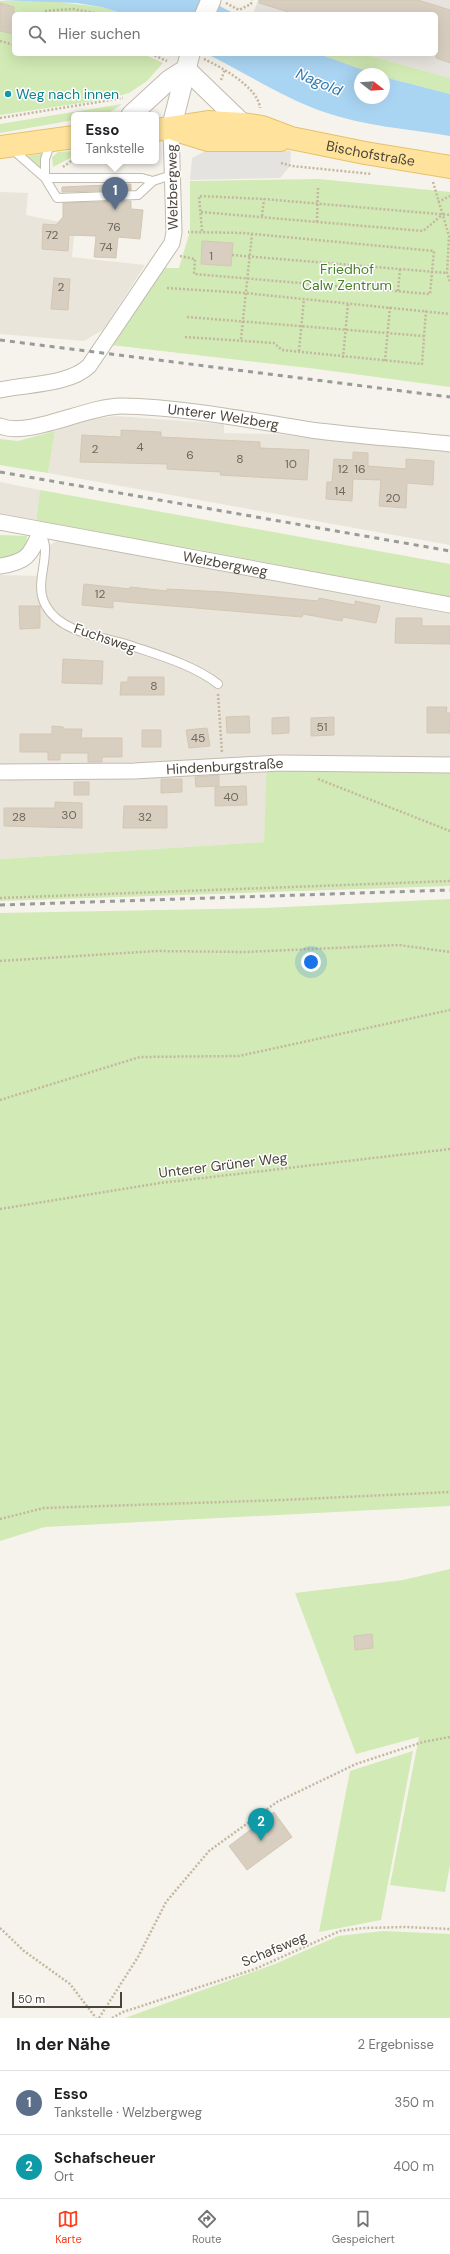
<!DOCTYPE html>
<html lang="de">
<meta charset="utf-8">
<style>
:root{--surface:#fff;--page:#f6f6f6;--text:#202124;--muted:#757577;--line:#e0e0e0;--accent:#fc3f1d}
body{margin:0;font-family:"DM Sans",sans-serif;background:var(--page);color:var(--text)}
.compass{position:absolute;left:354px;top:68px;width:36px;height:36px;border-radius:50%;background:var(--surface);box-shadow:0 4px 16px #0002;rotate:107deg}
.scale{position:absolute;left:12px;bottom:10px;width:110px;box-sizing:border-box;padding-left:4px;border:2px solid #4b4439;border-top:0;font-size:11px;line-height:14px;white-space:nowrap;color:#4b4439;-webkit-text-stroke:3px #fff;paint-order:stroke}
.you{position:absolute;left:311px;top:962px;width:14px;height:14px;margin:-10px;border:3px solid #fff;border-radius:50%;background:#1a73e8;box-shadow:0 0 0 6px #1a73e833}
.badge{display:grid;place-items:center;width:26px;height:26px;border-radius:50%;background:var(--accent);color:#fff;font-size:13px;font-weight:700}
.pin{position:absolute;translate:-50% -33px;filter:drop-shadow(0 1px 2px #0008)}
.pin::after{content:'';position:absolute;top:21px;width:14px;height:12px;background:inherit;clip-path:polygon(0 0,100% 0,50% 100%)}
.popup{position:absolute;left:71px;top:112px;width:88px;height:52px;box-sizing:border-box;display:grid;place-content:center;border-radius:6px;background:var(--surface);filter:drop-shadow(0 1px 3px #0005);font-size:13px;white-space:nowrap;color:var(--muted)}
.popup b{font-size:15px;color:var(--text)}
.popup::after{content:'';position:absolute;left:50%;top:100%;margin-left:-8px;border:8px solid transparent;border-top-color:var(--surface)}
.list{margin:0;padding:0;list-style:none}
h2{display:flex;justify-content:space-between;align-items:center;height:52px;margin:0;padding:0 16px;font-size:17px}
h2 small{font-size:13px;font-weight:400;color:var(--muted)}
.list li{display:grid;grid-template-columns:26px 1fr auto;gap:12px;align-items:center;box-sizing:border-box;height:64px;padding:0 16px;border-top:1px solid var(--line)}
.list b{display:block;font-size:15px;white-space:nowrap}
.list p{margin:0;font-size:13px;white-space:nowrap;color:var(--muted)}
.list em{font-size:13px;font-style:normal;color:var(--muted)}
.icon{flex:none;width:22px;height:22px;fill:none;stroke:currentColor;stroke-width:2;stroke-linecap:round;stroke-linejoin:round}
.map{position:relative;flex:none;width:450px;height:2018px;overflow:hidden}
.search{position:absolute;background:var(--surface);box-shadow:0 4px 16px #0002;left:12px;right:12px;top:12px;height:44px;display:flex;align-items:center;gap:10px;box-sizing:border-box;padding:0 14px;border-radius:6px;color:var(--muted);font-size:15px}
.sheet{height:180px;background:var(--surface)}
nav{display:flex;justify-content:space-around;align-items:center;box-sizing:border-box;height:56px;border-top:1px solid var(--line);background:var(--surface);font-size:11px;color:var(--muted)}
nav a{display:grid;justify-items:center;gap:2px}
nav .on{color:var(--accent)}
.map>svg:first-child{display:block}
</style>
<div class="map">
<svg width="450" height="2018" viewBox="0 0 450 2018">
<rect width="100%" height="100%" fill="#f6f3ec"/>
<!-- residential -->
<path fill="#eae5da" d="M0 192 28 193 26 215 75 225 72 257 145 265 103 330 84 341 0 334Z
M116 416 224 424V433L275 434 450 451V545L48 473 55 431 86 420Z
M0 482 40 490 36 523 0 517Z
M58 540 450 610V758L267 772 264 842 0 859V575L46 576 50 545Z"/>
<!-- industrial -->
<path fill="#e6e2dd" d="M258 0H450V78L364 54H436V14H253Z"/>
<!-- green -->
<path fill="#d2eab5" d="M40 0 102 7 124 14H14V54H149L148 56 163 63 147 81 129 93 108 99 0 115V1Z
M319 54H364L450 78V94L384 77V74L366 72Z
M122 104 109 113 74 115V120L0 133V124Z
M74 151V156L53 167 52 157 58 152Z
M41 154V170L29 159 28 156Z
M319 179 450 192V387L317 369 111 345 164 268H179L190 231V181Z
M55 431 48 473 0 465V439L18 441Z
M40 490 450 564V597L201 550 36 523Z
M0 535 27 536 26 548 14 558 0 562Z
M267 755 450 758V886L0 901V859L264 842Z
M450 899V1506L45 1527 0 1541V913L265 908Z
M450 1569V1865L445 1892 390 1885 419 1737 356 1754 295 1593 403 1580Z
M413 1751 381 1920 319 1932 350 1771Z
M383 1931 450 1934V2018H125L275 1964 338 1936Z"/>
<!-- parking -->
<path fill="#e5e3e0" d="M207 150 291 151 290 166 280 178 190 180 192 158Z"/>
<!-- water -->
<path fill="#a9d4f2" d="M0 0H208L235 14H124L102 7 77 3Z
M207 54H319L374 74H360V98H384V77L450 94V136C409 129 364 126 324 112 283 98 246 73 207 54Z"/>
<!-- building -->
<path fill="#d8cfc1" stroke="#d3c7b4" d="M259 0H418L450 10V63L436 58V14H295L259 3Z
M0 3 14 7V34L0 31Z
M131 184V190L62 192V187Z
M131 201V209L143 210 140 239 118 237 116 258 94 257 96 236 69 235 68 251 42 249 43 224 56 225 63 217V203Z
M202 241 233 243 231 266 201 264Z
M54 278 70 279 68 310 51 309Z
M121 430 161 432V437L260 442V448L309 450 307 480 220 475 221 472 167 469V464L80 462 82 435 121 437Z
M353 452 368 453V466L406 469V459L434 461 433 485 407 483 406 508 379 506 381 480 353 479 352 501 326 499 327 482H332L334 459 353 460Z
M84 584 130 589V587L167 591V589L224 592 318 601 319 598 355 605V601L380 606 376 623 343 617 342 621 303 614 302 617 113 601V608L82 605Z
M19 606H40V628L20 629Z
M396 618H422V626H450V644L395 643Z
M63 659 103 661 102 684 62 683Z
M128 677H164V695H120L121 682H128Z
M427 707H447L446 713H450V733H427Z
M249 716 250 733H227L226 717Z
M289 717V733L272 734V718Z
M334 717V735L311 736V718Z
M52 726 63 727 64 729H82L81 738H122V757H102V762H88V753H60V760H48V752H20V734H52Z
M207 728 210 746 189 748 186 730Z
M142 730H161V747H142Z
M219 775V786L196 787 195 777Z
M161 779H182V792L161 793Z
M74 782H89V795H74Z
M246 786 247 805 215 806V787Z
M55 802 82 803V828L4 826V808H55Z
M124 806H167V828H123Z
M372 1634 373 1648 355 1650 354 1636Z
M274 1812 292 1837 247 1870 229 1846Z"/>
<g fill="none" stroke-linecap="round" stroke-linejoin="round">
<defs>
<path id="service" d="M12 149 45 178 57 198 138 195 153 181 172 175
M45 178H142L153 181
M45 178V159L51 142
M41 532C42 537 45 542 45 547 46 567 35 587 46 606 61 633 103 637 129 645 158 655 194 665 218 684"/>
<g id="minor">
<path d="M0 390C27 384 69 385 89 366L172 243 174 232 171 129"/>
<path id="s1" d="M0 426C29 438 87 406 121 406 184 407 248 420 311 430 357 436 404 439 450 444"/>
<path id="s2" d="M0 522 450 605"/>
<path d="M0 566C28 562 30 555 41 531"/>
<path id="s3" d="M0 772 134 771 280 763 450 765"/>
</g>
<path id="tertiary" d="M205 14 211 0
M186 69 243 124
M131 115 169 80 186 69
M171 129 190 54"/>
<g id="primary">
<path id="s4" d="M156 130 208 122 243 124 262 127 291 138 365 153 450 167"/>
<path d="M176 130 208 140H280"/>
<path d="M0 147 74 137"/>
</g>
</defs>
<!-- service casing -->
<use href="#service" stroke="#c2bbae" stroke-width="10"/>
<!-- minor casing -->
<use href="#minor" stroke="#c2bbae" stroke-width="17"/>
<!-- tertiary casing -->
<use href="#tertiary" stroke="#c2bbae" stroke-width="21"/>
<!-- primary casing -->
<use href="#primary" stroke="#e6c16a" stroke-width="24"/>
<!-- path -->
<path stroke="#c4b79f" stroke-width="2.5" stroke-dasharray="2 2" stroke-linecap="butt" d="M226 3 239 10 251 4 252 0
M43 14 44 11 73 9 101 14
M0 41 14 45
M151 54 167 61
M204 59C221 67 258 87 260 108
M221 80 225 69
M0 118 123 98
M281 163 292 166 372 174
M63 167 74 159
M433 182 449 236 447 273 450 282
M438 202 450 196
M201 212 423 231 442 215
M262 216 264 199
M317 222 318 188
M202 231 199 196 264 199 450 215
M232 255 447 273
M180 256 195 259 194 274 430 294 434 251 243 233 188 232
M167 288 245 293 450 314
M398 291 400 269
M187 317 424 336
M185 337 274 343 282 350 422 364 426 310
M241 339 252 234
M299 351 304 299
M343 358 348 303
M385 361 390 307
M218 694 222 753
M318 779 450 831
M0 898 450 881
M0 961 156 951 246 952 399 945 450 952
M0 1100 140 1057 239 1056 450 1010
M0 1209 160 1183 450 1149
M0 1519 44 1508 282 1500 450 1492
M0 1928 24 1951 70 1984 96 2018
M99 2018 138 1957 166 1902 209 1851 277 1802 356 1764 423 1742 450 1737
M112 2018 123 2012 255 1969 340 1931 364 1928 405 1927 450 1929"/>
<!-- service -->
<use href="#service" stroke="#fff" stroke-width="8"/>
<!-- minor -->
<use href="#minor" stroke="#fff" stroke-width="15"/>
<!-- tertiary -->
<use href="#tertiary" stroke="#fff" stroke-width="19"/>
<!-- primary -->
<use href="#primary" stroke="#ffe39c" stroke-width="22"/>
<!-- rail -->
<path stroke="#9a9a9a" stroke-width="3" stroke-dasharray="5 5" stroke-linecap="butt" d="M0 340 450 397
M0 472 450 551
M0 905 450 890"/>
</g>
<!-- markers -->
<circle fill="#0f9aa8" stroke="#fff" stroke-width="1.5" cx="8" cy="94" r="4"/>
<g text-anchor="middle" stroke-width="3" stroke-linejoin="round" paint-order="stroke">
<!-- number labels -->
<g font-size="12" fill="#6e675b">
<text x="114" y="231">76</text>
<text x="52" y="239">72</text>
<text x="106" y="251">74</text>
<text x="211" y="260">1</text>
<text x="61" y="291">2</text>
<text x="140" y="451">4</text>
<text x="95" y="453">2</text>
<text x="190" y="459">6</text>
<text x="240" y="463">8</text>
<text x="291" y="468">10</text>
<text x="343" y="473">12</text>
<text x="360" y="473">16</text>
<text x="340" y="495">14</text>
<text x="393" y="502">20</text>
<text x="100" y="598">12</text>
<text x="154" y="690">8</text>
<text x="322" y="731">51</text>
<text x="198" y="742">45</text>
<text x="231" y="801">40</text>
<text x="69" y="819">30</text>
<text x="19" y="821">28</text>
<text x="145" y="821">32</text>
</g>
<!-- culture labels -->
<g font-size="14" fill="#0d838f" stroke="#fff" text-anchor="start">
<text x="16" y="99">Weg nach innen</text>
</g>
<!-- street labels -->
<g font-size="14" fill="#4b4439" stroke="#fff">
<text dy="5" stroke="none"><textPath href="#s4" startOffset="219">Bischofstraße</textPath></text>
<text transform="translate(172 187) rotate(-91)" y="5">Welzbergweg</text>
<text dy="5" stroke="none"><textPath href="#s1" startOffset="227">Unterer Welzberg</textPath></text>
<text dy="5" stroke="none"><textPath href="#s2" startOffset="229">Welzbergweg</textPath></text>
<text transform="translate(105 638) rotate(19)" y="5">Fuchsweg</text>
<text dy="5" stroke="none"><textPath href="#s3" startOffset="225">Hindenburgstraße</textPath></text>
<text transform="translate(223 1165) rotate(-7)" y="5">Unterer Grüner Weg</text>
<text transform="translate(274 1949) rotate(-23)" y="5">Schafsweg</text>
</g>
<!-- park labels -->
<g font-size="14" fill="#4a7f2a" stroke="#fff">
<text x="347" y="274">Friedhof<tspan x="347" dy="16">Calw Zentrum</tspan></text>
</g>
<!-- water labels -->
<g font-size="15" font-style="italic" fill="#2e7ab2" stroke="#fff">
<text transform="translate(319 82) rotate(23)" y="5">Nagold</text>
</g>
</g>
</svg>
<svg class="compass" viewBox="-18 -18 36 36"><path d="M0-13l5 13h-10z" fill="#e53935"/><path d="M0 13l5-13h-10z" fill="#757577"/></svg>
<div class="scale">50 m</div>
<div class="you"></div>
<div class="pin badge" style="left:115px;top:210px;background:#5c6f8a">1</div>
<div class="popup"><b>Esso</b>Tankstelle</div>
<div class="pin badge" style="left:261px;top:1841px;background:#0f9aa8">2</div>
<div class="search"><svg class="icon" aria-label="search" viewBox="0 0 24 24"><circle cx="10" cy="10" r="6"/><path d="M15 15l6 6"/></svg>Hier suchen</div>
</div>
<section class="sheet">
<h2>In der Nähe<small>2 Ergebnisse</small></h2>
<ul class="list">
<li><span class="badge" style="background:#5c6f8a">1</span><div><b>Esso</b><p>Tankstelle · Welzbergweg</p></div><em>350 m</em></li>
<li><span class="badge" style="background:#0f9aa8">2</span><div><b>Schafscheuer</b><p>Ort</p></div><em>400 m</em></li>
</ul>
</section>
<nav>
<a class="on"><svg class="icon" aria-label="map" viewBox="0 0 24 24"><path d="M3 6l6-2 6 2 6-2v14l-6 2-6-2-6 2zM9 4v14M15 6v14"/></svg>Karte</a>
<a><svg class="icon" aria-label="directions" viewBox="0 0 24 24"><path d="M12 3l9 9-9 9-9-9zM9 14v-3h6M13 9l2 2-2 2"/></svg>Route</a>
<a><svg class="icon" aria-label="saved" viewBox="0 0 24 24"><path d="M7 4h10v16l-5-4-5 4z"/></svg>Gespeichert</a>
</nav>
